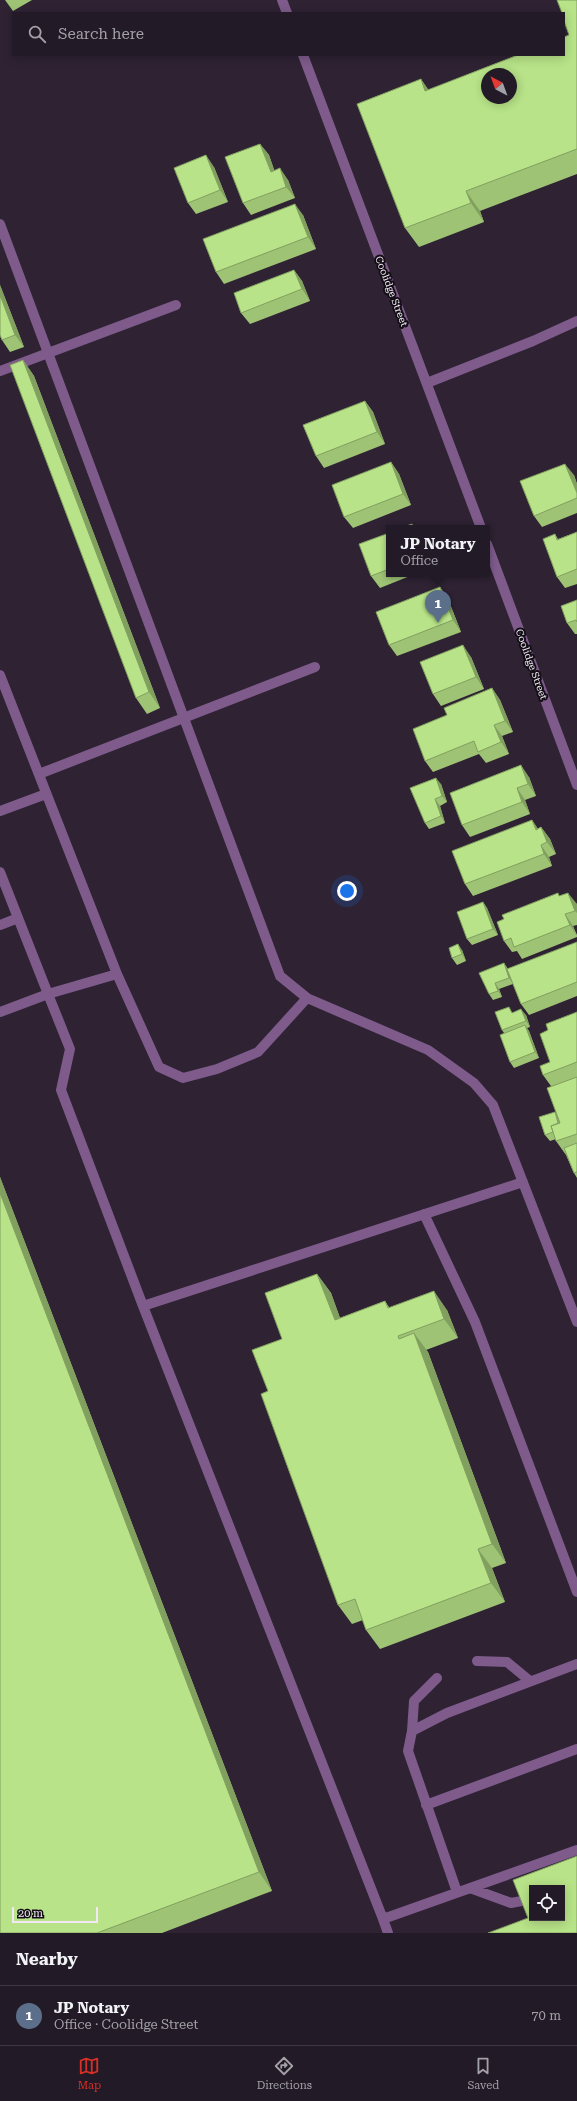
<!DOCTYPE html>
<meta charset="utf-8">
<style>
:root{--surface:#221a26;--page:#2a232e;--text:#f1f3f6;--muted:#a2a1a7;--line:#3f3843;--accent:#d93025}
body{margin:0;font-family:"Roboto Serif",serif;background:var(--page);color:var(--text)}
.controls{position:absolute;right:12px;bottom:12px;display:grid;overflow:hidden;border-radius:0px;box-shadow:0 2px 10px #0003}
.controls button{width:36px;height:36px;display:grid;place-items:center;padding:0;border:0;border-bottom:1px solid var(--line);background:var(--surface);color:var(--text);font:20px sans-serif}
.compass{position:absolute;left:481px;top:68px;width:36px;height:36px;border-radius:50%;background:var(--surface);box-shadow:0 2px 10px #0003;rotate:319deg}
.scale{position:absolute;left:12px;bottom:10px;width:86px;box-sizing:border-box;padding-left:4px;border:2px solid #f1e8f4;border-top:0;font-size:11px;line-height:14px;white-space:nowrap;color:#f1e8f4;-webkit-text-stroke:3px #130e15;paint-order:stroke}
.you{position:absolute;left:347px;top:891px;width:14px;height:14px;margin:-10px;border:3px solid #fff;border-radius:50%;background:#1a73e8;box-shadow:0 0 0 6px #1a73e833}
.badge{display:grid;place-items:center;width:26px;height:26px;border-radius:50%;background:var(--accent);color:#fff;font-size:13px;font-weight:700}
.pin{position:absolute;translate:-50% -33px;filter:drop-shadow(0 1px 2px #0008)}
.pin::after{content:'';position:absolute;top:21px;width:14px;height:12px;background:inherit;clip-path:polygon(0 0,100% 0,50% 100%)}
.popup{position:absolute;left:386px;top:525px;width:104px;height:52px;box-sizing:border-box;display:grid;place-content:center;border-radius:0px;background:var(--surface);filter:drop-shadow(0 1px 3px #0005);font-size:13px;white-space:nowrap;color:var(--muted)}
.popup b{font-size:15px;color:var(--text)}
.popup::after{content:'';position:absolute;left:50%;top:100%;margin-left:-8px;border:8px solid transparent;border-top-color:var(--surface)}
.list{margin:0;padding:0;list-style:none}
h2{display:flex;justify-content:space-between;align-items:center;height:52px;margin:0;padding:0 16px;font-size:17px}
h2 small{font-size:13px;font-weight:400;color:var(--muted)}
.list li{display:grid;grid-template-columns:26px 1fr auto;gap:12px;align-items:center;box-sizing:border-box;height:60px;padding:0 16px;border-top:1px solid var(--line)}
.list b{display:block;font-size:15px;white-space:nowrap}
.list p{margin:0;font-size:13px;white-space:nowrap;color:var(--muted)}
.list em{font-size:13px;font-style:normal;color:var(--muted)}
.icon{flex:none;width:22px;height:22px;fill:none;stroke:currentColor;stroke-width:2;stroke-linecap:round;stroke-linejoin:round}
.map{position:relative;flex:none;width:577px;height:1933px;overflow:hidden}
.search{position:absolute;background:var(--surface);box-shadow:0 2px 10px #0003;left:12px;right:12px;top:12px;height:44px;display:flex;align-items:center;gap:10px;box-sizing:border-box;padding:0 14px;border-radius:0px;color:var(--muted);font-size:15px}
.sheet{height:112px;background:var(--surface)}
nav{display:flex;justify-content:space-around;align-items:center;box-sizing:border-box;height:56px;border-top:1px solid var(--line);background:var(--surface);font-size:11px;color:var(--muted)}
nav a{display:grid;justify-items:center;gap:2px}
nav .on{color:var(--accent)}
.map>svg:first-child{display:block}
</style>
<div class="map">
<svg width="577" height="1933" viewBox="0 0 577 1933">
<rect width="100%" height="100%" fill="#2e2233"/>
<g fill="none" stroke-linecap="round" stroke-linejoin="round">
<!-- service -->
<path stroke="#7e5b8b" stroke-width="10" d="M0 224 280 976 307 998 428 1050 474 1083 493 1105 577 1322
M0 371 176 305
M427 383 533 341 577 321
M0 675 117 974
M39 774 315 667
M0 811 46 794
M0 872 48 994 117 974 159 1067 183 1078 217 1069 258 1052 307 998
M0 925 18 918
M0 1012 48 994 70 1049 61 1090 143 1306 383 1919 577 1850
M424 1214 475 1322 577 1592
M143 1306 523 1182
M477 1661 507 1662 530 1681
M412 1731 414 1701 437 1678
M426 1805 577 1749
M470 1888 511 1903 527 1900
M457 1892 408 1751 412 1731 447 1713 577 1664
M383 1919 388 1933"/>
<!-- minor -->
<path stroke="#7e5b8b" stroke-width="10" d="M282 0 287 13
M303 55 481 528
M487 544 577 785"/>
</g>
<!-- wall -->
<path fill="#9ec375" d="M5 0H32L13 11Z
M577 0V174L480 211 484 222 419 247 405 228 421 79 428 90 569 35Z
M260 144 269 155 274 170 288 180 295 198 251 215 243 203Z
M214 167 228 202 196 214 188 203Z
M303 215 316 249 224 284 216 272Z
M294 270 302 281 310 301 250 324 241 313Z
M0 285 24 347 10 352 2 340Z
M23 360 34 376 160 708 147 714 136 698Z
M365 401 373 412 385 444 324 468 316 456Z
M391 462 399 474 411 505 353 528 344 517Z
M574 475 577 484V513L542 527 534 516Z
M577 532V584L565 588 557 577 555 534 558 539Z
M389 533V574H415L380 588 371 576Z
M440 587 448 599 461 632 397 656 389 645Z
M577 600V634H575L567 623Z
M471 657 484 689 441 706 433 694Z
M492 688 500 700 513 732 502 736 509 754 486 763 479 754 433 772 425 761 447 715Z
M529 777 536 796 525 800 530 814 470 837 462 825Z
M441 784 447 802 440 806 445 823 429 829 425 823Z
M532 820 538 829 541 827 550 839 556 854 549 857 552 866 473 896 465 884Z
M560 896 577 904V925L573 926 577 935V937L522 959 517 951 512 952 504 941Z
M483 902 487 908 498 935 472 945 467 939Z
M577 942V996L529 1015 521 1004 513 984 499 989 502 997 493 1000 489 994 504 963 508 969Z
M462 950 466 961 457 965 452 958Z
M513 1012 526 1015 530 1027 527 1028 529 1031 539 1058 514 1068 510 1062 504 1033 502 1030Z
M577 1012V1178L574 1173 566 1155 556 1141V1139L550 1141 545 1135 555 1112 557 1115 551 1086 543 1075 550 1062 548 1030Z
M0 1177 272 1891 162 1933H0Z
M317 1274 331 1293 340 1318 385 1301 389 1307 447 1310 458 1338 426 1350 428 1352 506 1563 492 1568 505 1602 380 1649 366 1630 363 1620 352 1624 338 1605 268 1391Z"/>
<!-- shaded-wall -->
<path fill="#819f5f" d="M421 79 435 99 425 91Z
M260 144 269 155 279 183 271 172Z
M206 155 214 167 228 202 220 190Z
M280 168 288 180 295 198 286 187Z
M466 191 480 211 484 222 471 203Z
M295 204 303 215 316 249 308 237Z
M294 270 302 281 310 301 302 289Z
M0 285 24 347 15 335 0 295Z
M23 360 34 376 160 708 149 692Z
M365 401 373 412 385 444 377 432Z
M391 462 399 474 411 505 403 494Z
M565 464 574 475 577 484V493Z
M440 587 448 599 461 632 453 620Z
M463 645 471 657 484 689 476 677Z
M492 688 500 700 513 732 505 721Z
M494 725 502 736 509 754 501 742Z
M521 765 529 777 536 796 528 784Z
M436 778 441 784 447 802 442 796Z
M517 788 525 800 530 814 522 802Z
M435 799 440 806 445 823 441 816Z
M532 820 540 832 536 830Z
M541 827 550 839 556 854 547 842Z
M541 845 549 857 552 866 544 854Z
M568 893 577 904V913L575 911Z
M483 902 487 908 498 935 493 929Z
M565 914 573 926 577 936 570 925Z
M458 944 462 950 466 961 462 954Z
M504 963 508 970 514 984 509 978Z
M495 983 499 989 502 997 498 991Z
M521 1009 526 1015 530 1027 526 1021Z
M525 1025 529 1031 539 1058 535 1052Z
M555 1112 559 1118 561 1129Z
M0 1177 272 1891 259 1872 0 1193Z
M317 1274 331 1293 348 1340 335 1320Z
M434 1291 447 1310 458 1338 444 1319Z
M414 1333 428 1352 506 1563 492 1544Z
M478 1549 492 1568 505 1602 491 1583Z"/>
<!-- building -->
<path fill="#b8e388" stroke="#819f5f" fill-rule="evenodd" d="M557 0H577V149L466 191 471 203 405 228 357 104 421 79 425 91 518 55H564V37L569 35 564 21V13H562ZM487 74H511V98H487Z
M260 144 271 172 280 168 286 187 243 203 225 157Z
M206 155 220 190 188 203 174 168Z
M295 204 308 237 216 272 203 239Z
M294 270 302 289 241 313 234 293Z
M0 295 15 335 2 340 0 335Z
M23 360 149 692 136 698 10 365Z
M365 401 377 432 316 456 303 425Z
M391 462 403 494 344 517 332 485Z
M565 464 577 493V498L534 516 520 481Z
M412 524 413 528H401Z
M577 532V569L557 577 543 539 555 534 557 540Z
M389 533V569L371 576 359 544Z
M440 587 453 620 389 645 376 612Z
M577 600V622L576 620 567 623 561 606Z
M463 645 476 677 433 694 420 662Z
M492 688 505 721 494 725 501 742 478 752 474 741 425 761 413 729 447 715 444 708Z
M521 765 528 784 517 788 522 802 462 825 450 793Z
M436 778 442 796 435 799 441 816 425 823 410 788Z
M532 820 536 830 541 827 547 842 541 845 544 854 465 884 452 851Z
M558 893 559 896 568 893 575 911 565 914 570 925 514 947 511 938 504 941 497 922 504 919 502 915Z
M483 902 493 929 467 939 457 912Z
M577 942V982L521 1004 507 969Z
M458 944 462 954 452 958 449 948Z
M504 963 509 978 495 983 498 991 489 994 479 973Z
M509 1007 512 1013 521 1009 526 1021 502 1030 495 1012Z
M577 1012V1062L543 1075 540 1066 550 1062 540 1034 548 1030 546 1024Z
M525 1025 535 1052 510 1062 500 1035Z
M577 1077V1134L556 1141 551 1126 560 1123 547 1088Z
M555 1112 558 1123 551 1126 553 1132 545 1135 539 1117Z
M577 1143V1172L574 1173 564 1148Z
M0 1193 259 1872 97 1933H0Z
M317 1274 335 1320 385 1301 388 1308 434 1291 444 1319 398 1336 399 1339 414 1333 492 1544 478 1549 491 1583 366 1630 355 1599 338 1605 261 1394 268 1391 252 1350 282 1339 265 1293Z
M577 1856V1933H488L528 1918 513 1880ZM532 1888H562V1918H532Z"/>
<g text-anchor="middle" stroke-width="4" stroke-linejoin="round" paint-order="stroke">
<!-- street labels -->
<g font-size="10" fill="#f1e8f4" stroke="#130e15">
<text transform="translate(392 291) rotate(69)" y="4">Coolidge Street</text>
<text transform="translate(532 664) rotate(70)" y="4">Coolidge Street</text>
</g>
</g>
</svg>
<div class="controls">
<button><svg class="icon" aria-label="locate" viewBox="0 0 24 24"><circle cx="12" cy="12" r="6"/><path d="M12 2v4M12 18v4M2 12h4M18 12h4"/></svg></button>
</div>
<svg class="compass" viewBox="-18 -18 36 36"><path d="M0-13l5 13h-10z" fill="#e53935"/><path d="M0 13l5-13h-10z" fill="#a2a1a7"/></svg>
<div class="scale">20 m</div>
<div class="you"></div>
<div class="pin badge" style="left:438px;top:623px;background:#5c6f8a">1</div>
<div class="popup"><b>JP Notary</b>Office</div>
<div class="search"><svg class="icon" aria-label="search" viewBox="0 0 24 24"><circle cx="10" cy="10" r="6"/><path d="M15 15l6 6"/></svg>Search here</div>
</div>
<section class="sheet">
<h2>Nearby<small></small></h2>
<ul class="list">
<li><span class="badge" style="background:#5c6f8a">1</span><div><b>JP Notary</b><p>Office · Coolidge Street</p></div><em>70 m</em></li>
</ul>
</section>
<nav>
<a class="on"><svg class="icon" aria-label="map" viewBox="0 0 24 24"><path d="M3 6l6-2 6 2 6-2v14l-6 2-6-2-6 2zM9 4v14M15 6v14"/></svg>Map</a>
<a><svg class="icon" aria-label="directions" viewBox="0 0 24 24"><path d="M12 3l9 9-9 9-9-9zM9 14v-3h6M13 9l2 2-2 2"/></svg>Directions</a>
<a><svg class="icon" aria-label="saved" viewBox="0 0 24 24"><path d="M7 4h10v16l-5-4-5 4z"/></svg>Saved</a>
</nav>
